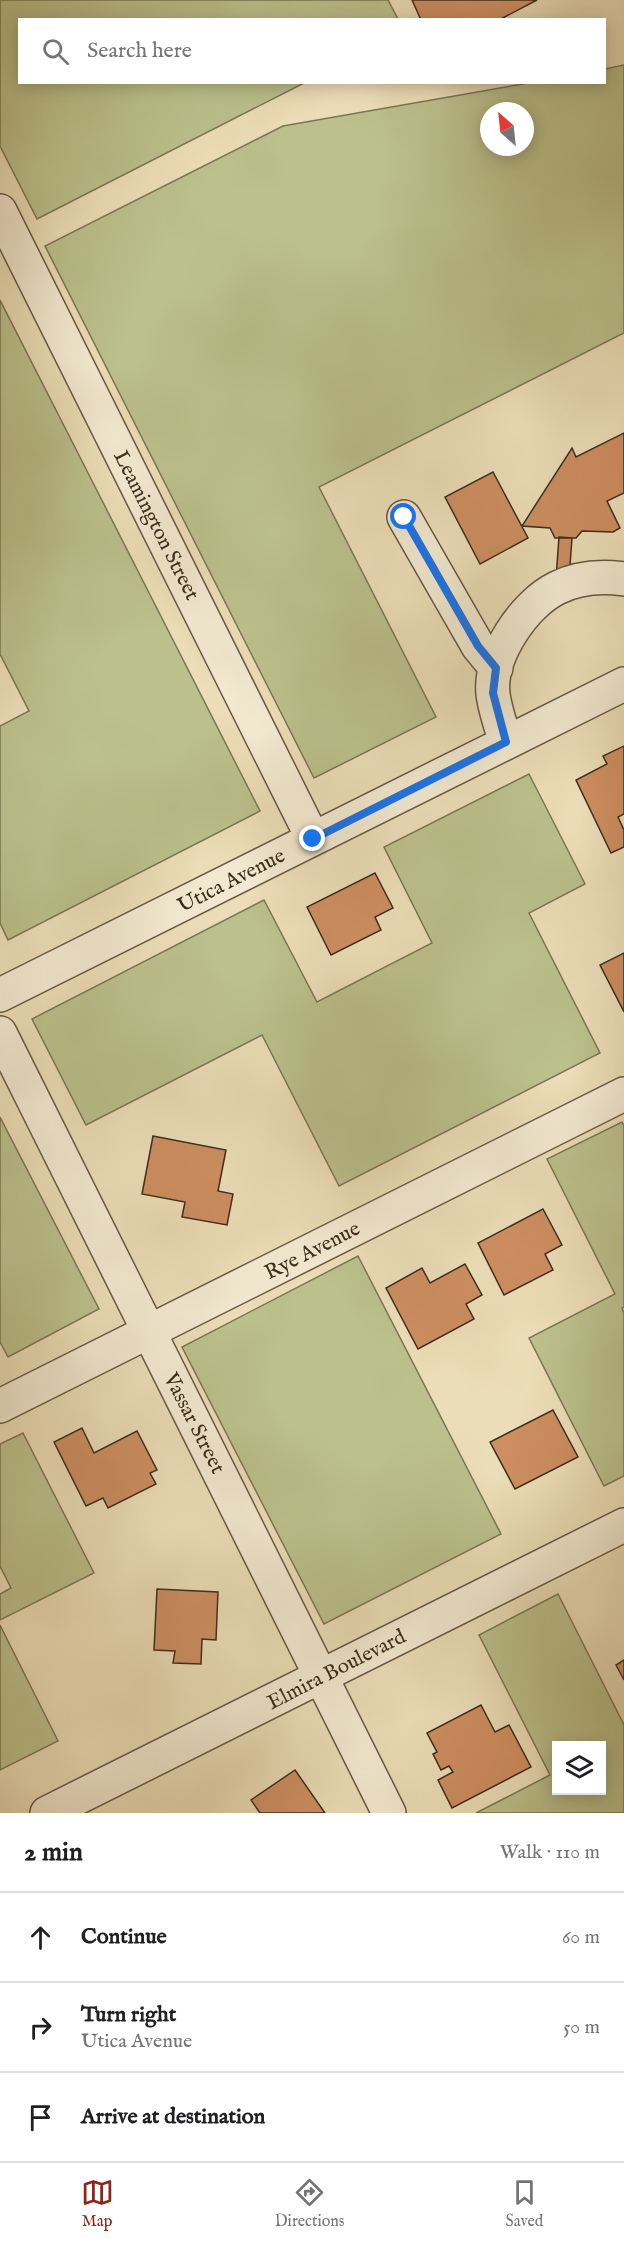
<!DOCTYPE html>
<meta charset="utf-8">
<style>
:root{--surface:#fff;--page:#f6f6f6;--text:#202124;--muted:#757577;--line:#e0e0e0;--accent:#8f2418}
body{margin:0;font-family:"IM FELL English",serif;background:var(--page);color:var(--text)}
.controls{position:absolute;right:18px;bottom:18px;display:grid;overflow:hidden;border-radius:0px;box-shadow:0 3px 15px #0003}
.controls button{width:54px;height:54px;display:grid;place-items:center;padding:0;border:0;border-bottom:2px solid var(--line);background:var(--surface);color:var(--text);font:30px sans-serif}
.compass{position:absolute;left:480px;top:102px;width:54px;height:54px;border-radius:50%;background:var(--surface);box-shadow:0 3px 15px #0003;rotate:333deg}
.stop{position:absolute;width:18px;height:18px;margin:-14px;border:4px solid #1a73e8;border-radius:50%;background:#fff}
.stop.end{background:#1a73e8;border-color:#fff;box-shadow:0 2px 6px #0008}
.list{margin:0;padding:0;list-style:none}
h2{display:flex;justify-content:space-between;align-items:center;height:78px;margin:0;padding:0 24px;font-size:26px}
h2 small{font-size:20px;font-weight:400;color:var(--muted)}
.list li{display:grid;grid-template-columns:39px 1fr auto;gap:18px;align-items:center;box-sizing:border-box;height:90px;padding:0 24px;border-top:2px solid var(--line)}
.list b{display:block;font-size:22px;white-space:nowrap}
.list p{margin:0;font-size:20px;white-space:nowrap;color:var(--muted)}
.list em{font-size:20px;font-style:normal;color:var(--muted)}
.icon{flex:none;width:33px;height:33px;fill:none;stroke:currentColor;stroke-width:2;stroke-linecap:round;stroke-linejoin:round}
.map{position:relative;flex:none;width:624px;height:1813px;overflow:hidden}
.search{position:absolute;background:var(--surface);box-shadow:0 3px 15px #0003;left:18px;right:18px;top:18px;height:66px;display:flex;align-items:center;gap:15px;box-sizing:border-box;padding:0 21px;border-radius:0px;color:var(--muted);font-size:22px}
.sheet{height:348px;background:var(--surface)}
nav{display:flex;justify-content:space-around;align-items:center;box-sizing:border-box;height:84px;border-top:2px solid var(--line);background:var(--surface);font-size:16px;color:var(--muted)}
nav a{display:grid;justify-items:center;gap:3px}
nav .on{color:var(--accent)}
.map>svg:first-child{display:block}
</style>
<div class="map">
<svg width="624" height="1813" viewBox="0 0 624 1813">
<rect width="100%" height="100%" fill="#ebddb7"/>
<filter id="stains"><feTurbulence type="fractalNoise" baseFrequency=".00333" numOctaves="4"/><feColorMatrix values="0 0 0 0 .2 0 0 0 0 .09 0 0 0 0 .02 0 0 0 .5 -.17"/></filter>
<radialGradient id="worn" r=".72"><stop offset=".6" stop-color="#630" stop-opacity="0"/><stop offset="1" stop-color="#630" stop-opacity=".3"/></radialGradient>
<!-- green -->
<path fill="#bbc08c" stroke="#7b7656" stroke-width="1.5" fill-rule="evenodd" d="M0 0H388L398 19 20 20V82L304 83 37 219 0 146Z
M624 65V333L319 487 436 717 314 778 45 246 283 126 528 83 604 82 605 69ZM489 111H525V147H489Z
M0 300 260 811 8 940 0 923V726L29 711 0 654Z
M529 774 585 884 529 913 600 1053 339 1186 262 1035 86 1125 32 1019 264 900 317 1002 432 943 384 847Z
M0 1117 99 1309 8 1357 0 1342Z
M622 1122 624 1126V1307L622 1308 624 1313V1476L604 1486 529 1338 615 1294 547 1159Z
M358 1256 501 1534 324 1624 182 1347Z
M23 1433 94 1573 0 1620V1594L11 1588 0 1566V1444Z
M558 1594 624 1725V1813H476L550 1775 479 1635ZM556 1746H602V1790H556Z
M0 1625 58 1741 0 1770Z"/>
<!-- building -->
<path fill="#cd8e61" stroke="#3b2d1f" stroke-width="1.5" d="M412 0H537L499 20H421Z
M624 433V493L607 501 620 528 613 532 582 531 576 538H555L550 528 522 526 572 448 576 457Z
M493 472 528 538 480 564 445 497Z
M559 537 572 538 569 579 556 578Z
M624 746V814L618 817 624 830V847L611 853 576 780 607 764 603 756Z
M375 873 393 908 375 917 381 930 331 955 307 907Z
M624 953V1012L600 965Z
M153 1136 226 1150 218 1191 233 1194 227 1225 182 1217 185 1202 142 1194Z
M543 1209 562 1245 545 1254 553 1270 504 1295 478 1243Z
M465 1264 482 1295 466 1304 474 1319 418 1349 386 1288 422 1268 430 1283Z
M553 1410 578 1457 515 1489 490 1442Z
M82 1428 94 1453 137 1431 157 1470 150 1473 156 1484 108 1508 103 1498 86 1506 54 1442Z
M157 1589 218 1592 216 1640 202 1639 201 1664 173 1663 175 1651 154 1650Z
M624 1660V1680L616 1665Z
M481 1705 495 1732 509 1725 531 1767 452 1808 438 1780 453 1772 449 1766 441 1770 433 1754 437 1752 427 1733Z
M295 1770 325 1813H260L251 1800Z"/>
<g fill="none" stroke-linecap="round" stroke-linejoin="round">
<defs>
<path id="minor" d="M0 211 313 839
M404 517 478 646 496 668
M506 742C501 727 495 710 493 694 489 656 524 604 557 588 577 578 602 576 624 579
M0 995 624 684
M0 1033 389 1813
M0 1406 624 1094
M47 1813 624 1525"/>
</defs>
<!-- minor casing -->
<use href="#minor" stroke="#675945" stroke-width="36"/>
<!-- minor -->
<use href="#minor" stroke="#f2e9d0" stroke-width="33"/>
</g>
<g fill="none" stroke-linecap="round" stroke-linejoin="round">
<!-- route -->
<path stroke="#1a73e8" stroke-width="8" d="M313 839 506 742 493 693 496 668 478 646 404 517"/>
</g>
<g text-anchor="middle" stroke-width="4.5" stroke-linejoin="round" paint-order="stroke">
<!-- street labels -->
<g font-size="21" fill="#3b2d1f" stroke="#f2e9d0">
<text transform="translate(157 525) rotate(63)" y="7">Leamington Street</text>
<text transform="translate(231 880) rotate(-27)" y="7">Utica Avenue</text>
<text transform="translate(312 1250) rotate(-27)" y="7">Rye Avenue</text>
<text transform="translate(195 1423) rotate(63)" y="7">Vassar Street</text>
<text transform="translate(336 1669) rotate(-27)" y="7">Elmira Boulevard</text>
</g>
</g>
<rect width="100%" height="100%" filter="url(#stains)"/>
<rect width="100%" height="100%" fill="url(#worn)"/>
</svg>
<div class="controls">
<button><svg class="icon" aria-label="layers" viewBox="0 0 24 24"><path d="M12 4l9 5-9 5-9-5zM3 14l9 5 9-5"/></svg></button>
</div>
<svg class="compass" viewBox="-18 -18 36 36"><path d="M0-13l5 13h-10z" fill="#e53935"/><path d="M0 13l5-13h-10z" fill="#757577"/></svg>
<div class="stop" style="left:404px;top:517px"></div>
<div class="stop end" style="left:313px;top:839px"></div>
<div class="search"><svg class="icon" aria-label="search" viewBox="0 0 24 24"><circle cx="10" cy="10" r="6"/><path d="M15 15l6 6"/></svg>Search here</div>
</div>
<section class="sheet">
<h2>2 min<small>Walk · 110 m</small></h2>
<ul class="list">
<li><svg class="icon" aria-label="ahead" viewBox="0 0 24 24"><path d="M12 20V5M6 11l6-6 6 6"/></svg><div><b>Continue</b></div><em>60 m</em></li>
<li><svg class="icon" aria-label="right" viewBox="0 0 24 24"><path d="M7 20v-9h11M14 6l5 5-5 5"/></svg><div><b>Turn right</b><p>Utica Avenue</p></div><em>50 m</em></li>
<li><svg class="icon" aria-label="arrive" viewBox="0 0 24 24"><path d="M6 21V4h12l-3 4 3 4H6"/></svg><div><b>Arrive at destination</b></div></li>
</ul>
</section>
<nav>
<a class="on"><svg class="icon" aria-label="map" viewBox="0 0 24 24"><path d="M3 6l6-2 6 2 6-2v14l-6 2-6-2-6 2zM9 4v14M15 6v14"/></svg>Map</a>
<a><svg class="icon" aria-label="directions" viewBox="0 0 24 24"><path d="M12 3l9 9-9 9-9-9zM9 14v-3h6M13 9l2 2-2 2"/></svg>Directions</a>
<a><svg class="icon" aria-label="saved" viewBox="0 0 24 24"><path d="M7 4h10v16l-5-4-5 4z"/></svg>Saved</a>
</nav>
